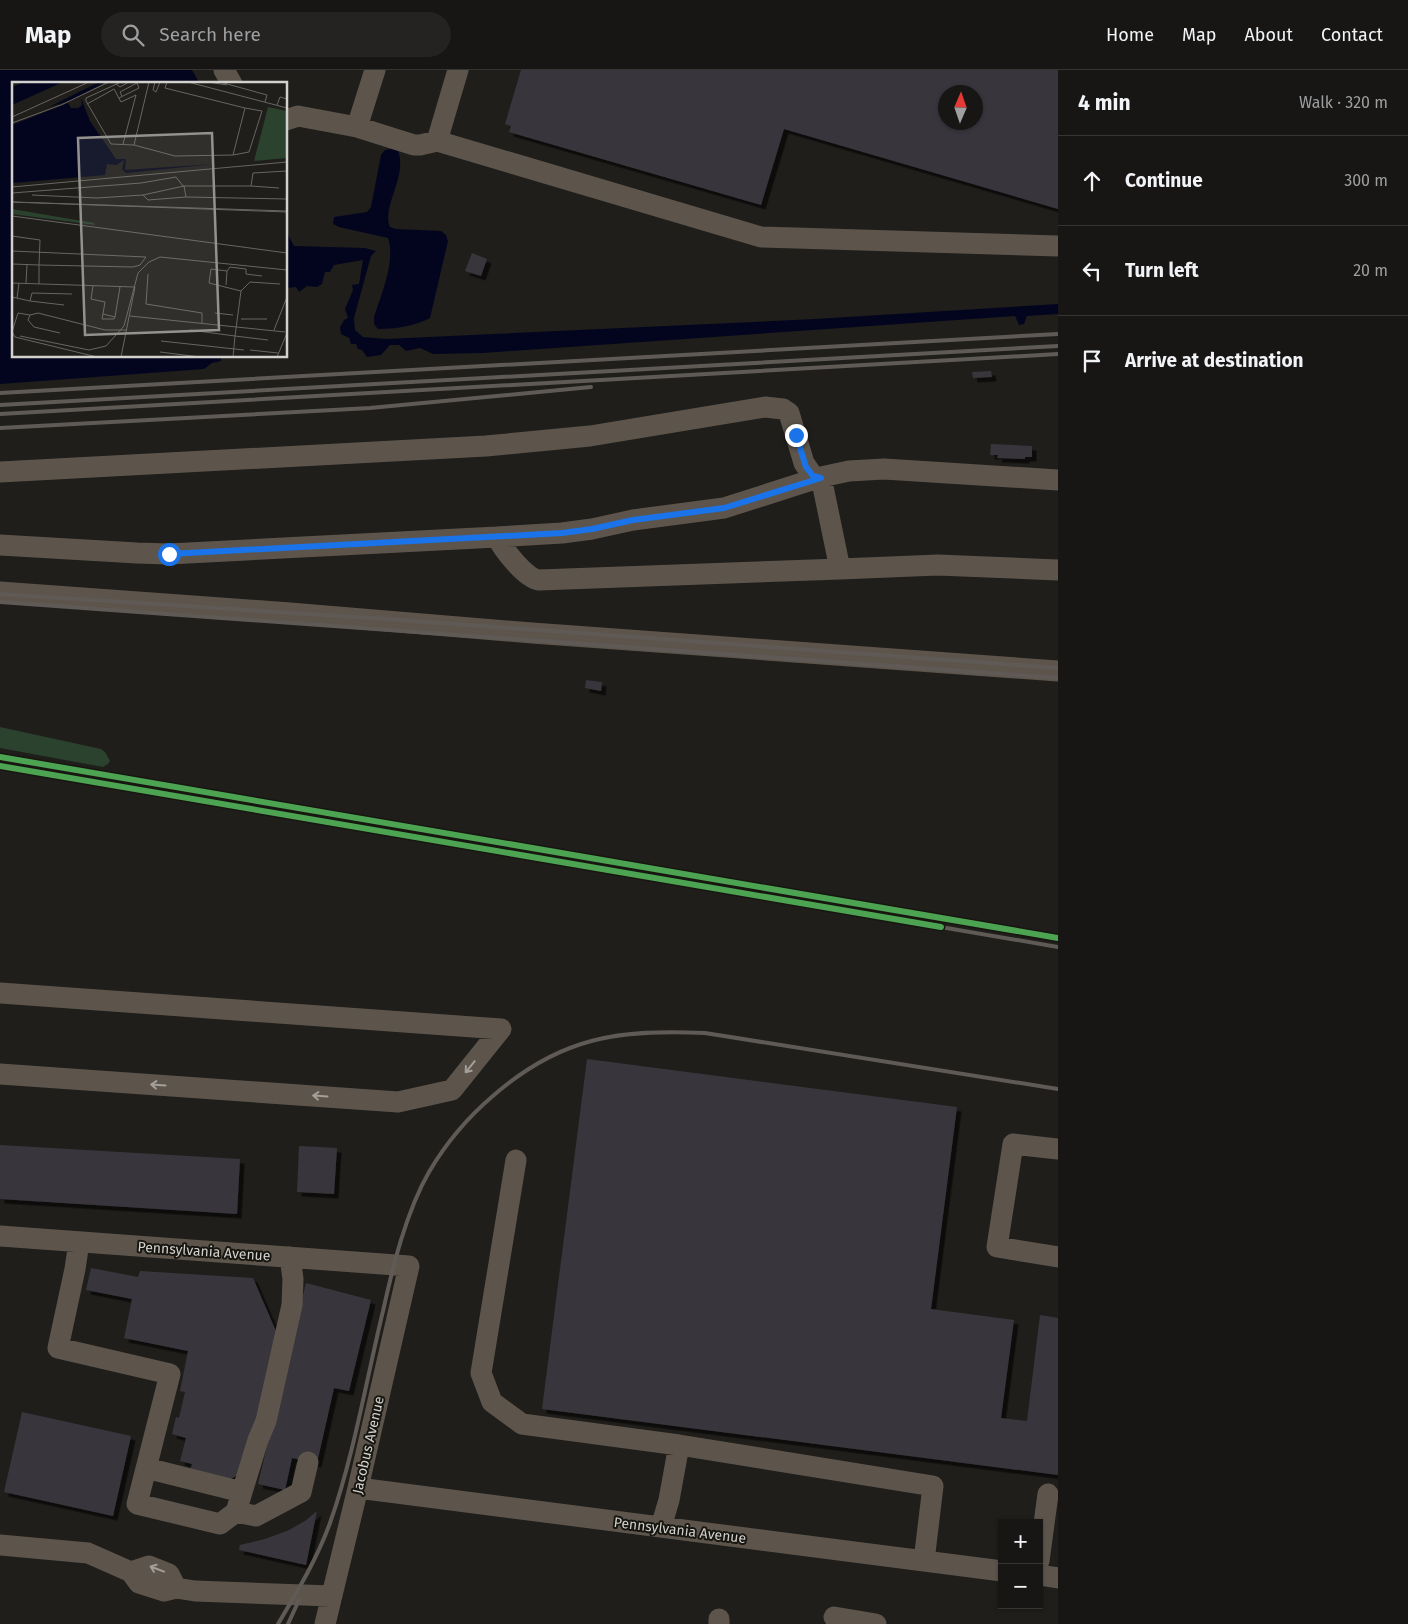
<!DOCTYPE html>
<meta charset="utf-8">
<style>
:root{--surface:#171614;--page:#242322;--text:#f1f3f6;--muted:#9e9fa0;--line:#363534}
body{margin:0;font-family:"Fira Sans",sans-serif;background:var(--page);color:var(--text)}
.controls{position:absolute;right:15px;bottom:15px;display:grid;overflow:hidden;border-radius:0px;box-shadow:0 1px 4px #0004}
.controls button{width:45px;height:45px;display:grid;place-items:center;padding:0;border:0;border-bottom:1px solid var(--line);background:var(--surface);color:var(--text);font:25px sans-serif}
.compass{position:absolute;left:938px;top:15px;width:45px;height:45px;border-radius:50%;background:var(--surface);box-shadow:0 1px 4px #0004;rotate:2deg}
.stop{position:absolute;width:15px;height:15px;margin:-11px;border:4px solid #1a73e8;border-radius:50%;background:#fff}
.stop.end{background:#1a73e8;border-color:#fff;box-shadow:0 1px 5px #0008}
.list{margin:0;padding:0;list-style:none}
h2{display:flex;justify-content:space-between;align-items:center;height:65px;margin:0;padding:0 20px;font-size:21px}
h2 small{font-size:16px;font-weight:400;color:var(--muted)}
.list li{display:grid;grid-template-columns:32px 1fr auto;gap:15px;align-items:center;box-sizing:border-box;height:90px;padding:0 20px;border-top:1px solid var(--line)}
.list b{display:block;font-size:19px;white-space:nowrap}
.list em{font-size:16px;font-style:normal;color:var(--muted)}
.icon{flex:none;width:28px;height:28px;fill:none;stroke:currentColor;stroke-width:2;stroke-linecap:round;stroke-linejoin:round}
.map{position:relative;flex:none;width:1058px;height:1554px;overflow:hidden}
header{display:flex;align-items:center;gap:30px;box-sizing:border-box;height:70px;padding:0 25px;background:var(--surface);border-bottom:1px solid var(--line)}
header strong{font-size:24px}
nav{display:flex;gap:28px;margin-inline-start:auto;font-size:18px}
.search{width:350px;height:45px;background:var(--page);display:flex;align-items:center;gap:12px;box-sizing:border-box;padding:0 18px;border-radius:28px;color:var(--muted);font-size:19px}
main{display:flex}
aside{flex:1;background:var(--surface)}
.map>svg:first-child{display:block}
</style>
<header>
<strong>Map</strong>
<div class="search"><svg class="icon" aria-label="search" viewBox="0 0 24 24"><circle cx="10" cy="10" r="6"/><path d="M15 15l6 6"/></svg>Search here</div>
<nav><a>Home</a><a>Map</a><a>About</a><a>Contact</a></nav>
</header>
<main>
<div class="map">
<svg width="1058" height="1554" viewBox="0 0 1058 1554">
<defs>
<filter id="shadow"><feDropShadow dx="4.5" dy="4.5" stdDeviation="0" flood-color="#0009"/></filter>
</defs>
<rect width="100%" height="100%" fill="#1f1e1b"/>
<!-- green -->
<path fill="#2a422e" d="M0 657 101 679 105 682 110 691 108 694 103 697 0 678Z"/>
<!-- water -->
<path fill="#03051e" d="M0 0H192L200 14H14V286H221V291L212 293 204 299 0 314Z
M392 79 398 81C408 106 381 137 390 157L396 159 441 161 446 165 448 171 430 248C415 256 395 259 378 259L374 254V247C381 225 396 191 388 168L339 157 333 154 334 147 367 142 371 137 381 85 385 80Z
M286 161 294 176 365 178 376 181 371 186 354 248 355 260 363 267 386 269 815 249 1058 234V244L1027 246 1024 254 1019 255 1015 246 483 283 433 284 420 278 406 281 399 275H390L381 285 367 287 362 280 358 279 356 274H351L349 268 341 264 340 257 344 250 348 248 345 239 353 220 352 215 359 214 363 190 334 195 330 202H325L322 214 317 217 307 216 299 222 296 217 286 218Z"/>
<!-- building -->
<path fill="#38363d" fill-rule="evenodd" filter="url(#shadow)" d="M521 0H1058V139L784 59 761 135 509 62 511 56 505 54ZM946 22H976V52H946Z
M472 183 487 189 481 206 465 201Z
M991 301 992 307 973 308 972 302Z
M991 374 1032 376V387H1025V389L997 388 998 385H990Z
M586 610 602 612 601 621 585 618Z
M587 989 957 1037 931 1239 1014 1250 1001 1348 1027 1351 1040 1245 1058 1248V1405L542 1339Z
M0 1075 240 1089 237 1144 0 1129Z
M299 1076 337 1078 334 1124 297 1122Z
M91 1198 138 1207 140 1201 253 1208 279 1268 241 1403 224 1413 189 1404 192 1394 180 1391 186 1368 172 1364 176 1347 179 1348 185 1322 180 1321 188 1281 124 1268 132 1229 86 1220Z
M306 1213 371 1230 349 1321 334 1318 317 1393 292 1388 285 1420 258 1414Z
M22 1342 131 1366 113 1446 4 1422Z
M317 1441 306 1495 239 1480 240 1475 265 1469 289 1460 305 1451Z"/>
<g fill="none" stroke-linecap="round" stroke-linejoin="round">
<!-- minor -->
<path stroke="#5d554c" stroke-width="21" d="M224 0 232 14
M458 0 437 71 761 167 1058 176
M286 50 298 46 357 57 414 75H420L437 71
M357 57 375 0
M0 402 486 376 590 366 765 337 783 339 789 343 804 393 813 406 821 407 849 401 884 399 1058 410
M0 475 137 483 169 484 497 467
M840 499 539 510C525 508 503 479 497 467L562 463 592 459 633 450 724 438 821 407 840 499 938 495 1058 500
M0 522 290 543 532 563 1058 601
M0 923 501 959
M0 1004 398 1032 452 1020 501 959
M1058 1079 1013 1074 997 1177 1058 1187
M516 1090 481 1303 492 1332 522 1354 679 1375 933 1416 924 1491
M0 1166 409 1196 358 1418 325 1554
M79 1172 75 1199 58 1278 170 1304 137 1434 220 1454 236 1442 242 1422 146 1398
M358 1418 1002 1501
M242 1422 258 1370 266 1351 292 1235 293 1209 290 1187
M236 1442 256 1446 301 1422 308 1392
M661 1457 669 1430 679 1375
M0 1475 88 1483 131 1502 139 1513 164 1521 176 1518 195 1521 332 1526
M1039 1491 1048 1424
M131 1502 149 1496 169 1504 176 1518
M1039 1505 1058 1508
M834 1547 876 1554
M719 1554V1549"/>
<!-- rail -->
<path stroke="#5f5a56" stroke-width="4" d="M0 323 1058 264
M0 335 1058 276
M0 344 1058 284
M0 358 370 338 591 317
M0 524 387 549 1058 598
M0 532 1058 608
M0 687 1058 868
M0 696 1058 877
M278 1554C297 1522 317 1489 330 1453 354 1385 366 1311 383 1241 393 1196 406 1142 429 1102 446 1073 468 1047 494 1025 561 967 619 959 705 963L1058 1019
M288 1554 299 1530"/>
<defs>
<path id="cycleway" d="M0 687 1058 868
M0 696 941 857"/>
</defs>
<!-- cycleway casing -->
<use href="#cycleway" stroke="#181610" stroke-width="9"/>
<!-- cycleway -->
<use href="#cycleway" stroke="#4ca352" stroke-width="6"/>
</g>
<!-- one-way arrows -->
<defs><path id="oneway-shaft" d="M-6 0H5M1.5-3L5.5 0L1.5 3" fill="none" stroke-width="1.6" stroke-linecap="round" stroke-linejoin="round" transform="scale(1.25)"/></defs>
<g stroke="#a49f99">
<use href="#oneway-shaft" transform="translate(470 997) rotate(129)"/>
<use href="#oneway-shaft" transform="translate(158 1015) rotate(-176)"/>
<use href="#oneway-shaft" transform="translate(320 1026) rotate(-176)"/>
<use href="#oneway-shaft" transform="translate(157 1499) rotate(-159)"/>
</g>
<g fill="none" stroke-linecap="round" stroke-linejoin="round">
<!-- route -->
<path stroke="#1a73e8" stroke-width="6" d="M169 484 562 463 592 459 633 450 724 438 821 408 813 406 806 397 796 365"/>
</g>
<g text-anchor="middle" stroke-width="4" stroke-linejoin="round" paint-order="stroke">
<!-- street labels -->
<g font-size="14" fill="#d3d1cd" stroke="#181610">
<text transform="translate(204 1181) rotate(4)" y="5">Pennsylvania Avenue</text>
<text transform="translate(368 1375) rotate(-77)" y="5">Jacobus Avenue</text>
<text transform="translate(680 1460) rotate(7)" y="5">Pennsylvania Avenue</text>
</g>
</g>
<!-- overview -->
<g transform="translate(12 12)">
<rect width="275" height="275" fill="#1f1e1b"/>
<path d="M256 25 275 29V76L242 79ZM0 127 82 141 83 143 0 132Z" fill="#2a422e"/>
<path d="M12 0H51L0 23V5ZM94 0 57 19 37 25 85 1ZM69 16 78 39 104 77H114L113 88 202 82 114 91 110 87 112 78 105 83 95 82 93 93 0 101V43L56 21 59 26H66L70 23Z" fill="#03051e"/>
<path fill="none" stroke="#676662" stroke-width="1" d="M137 0 122 63 163 74 221 73 233 26 153 6 155 0M143 0 141 8 144 10 148 0M176 0 275 26M196 0 215 3M208 0 255 13 253 20M104 2 108 5 117 0M107 16 127 6 125 1 108 10 110 14M74 19 99 62 122 63M74 19V16L109 0M75 22 102 7 109 20 124 13 111 62M265 23 268 15 275 17M0 35 77 0M0 41 49 23 97 0M221 73 237 70 250 29 233 26M239 104 267 106M0 105 275 80M0 111 129 101 164 95 171 104H239L241 91 275 89M20 113 85 116 131 113M174 115 136 118 131 113 172 104 174 115 275 117M0 120 275 130M0 120 275 129M0 134 275 171M0 154 28 158 27 183 121 185 128 183 134 175M0 169 134 175M0 182 27 183V202M215 189 218 185 234 187V192L250 194M136 192 134 222 190 231V241M0 201 123 205 109 275M14 201 15 183M81 204 79 217 93 220 90 237H102L103 235 91 232M229 209 238 200 268 202M0 215 18 219 20 211 60 212M5 216 7 201M18 219 52 223M203 231 221 233M18 233 26 231 93 248H115M118 234 273 250M103 235 108 205M229 237H255M178 248 223 254 229 209 197 201 199 187 215 189 214 203M262 248 275 215M48 251 22 245 16 238 18 233 6 231 0 250 3 255 85 275M8 254 77 268 94 264 112 244 126 191 137 180 148 175 275 188M149 259 232 268M238 268 266 271M148 270 188 275M221 275 223 254 256 258M265 275 275 251"/>
<path fill="#94928f" fill-opacity="0.15" stroke="#94928f" stroke-width="2.5" d="M200 51 207 248 73 253 66 56Z"/>
<rect width="275" height="275" fill="none" stroke="#d3d1cd" stroke-width="2.5"/>
</g>
</svg>
<div class="controls">
<button>+</button>
<button>−</button>
</div>
<svg class="compass" viewBox="-18 -18 36 36"><path d="M0-13l5 13h-10z" fill="#e53935"/><path d="M0 13l5-13h-10z" fill="#9e9fa0"/></svg>
<div class="stop" style="left:169px;top:484px"></div>
<div class="stop end" style="left:796px;top:365px"></div>
</div>
<aside>
<h2>4 min<small>Walk · 320 m</small></h2>
<ul class="list">
<li><svg class="icon" aria-label="ahead" viewBox="0 0 24 24"><path d="M12 20V5M6 11l6-6 6 6"/></svg><div><b>Continue</b></div><em>300 m</em></li>
<li><svg class="icon" aria-label="left" viewBox="0 0 24 24"><path d="M17 20v-9H6M10 6l-5 5 5 5"/></svg><div><b>Turn left</b></div><em>20 m</em></li>
<li><svg class="icon" aria-label="arrive" viewBox="0 0 24 24"><path d="M6 21V4h12l-3 4 3 4H6"/></svg><div><b>Arrive at destination</b></div></li>
</ul>
</aside>
</main>
